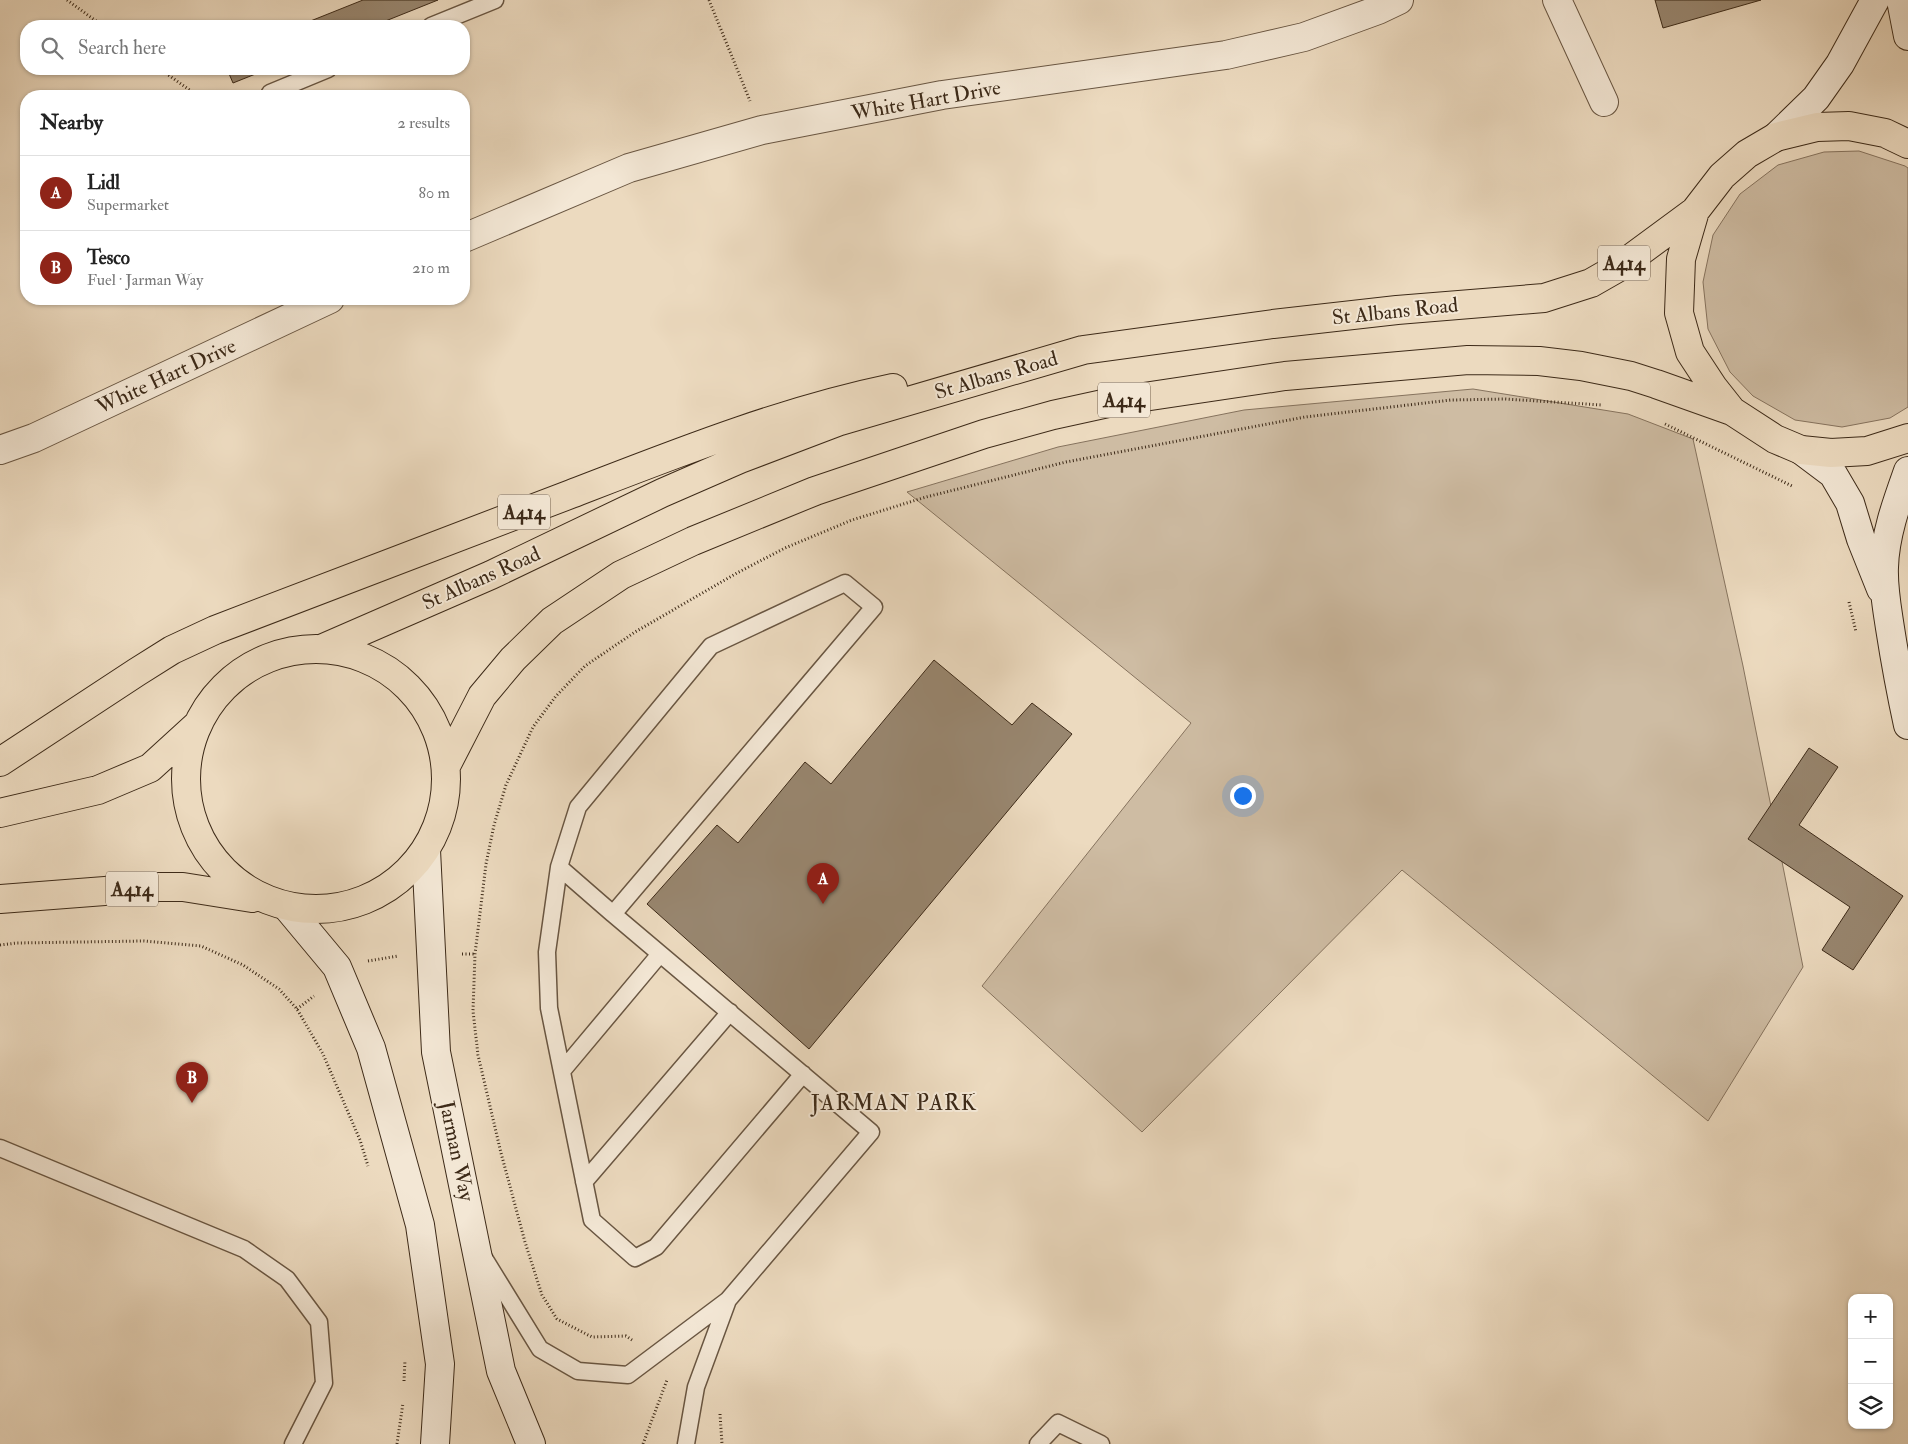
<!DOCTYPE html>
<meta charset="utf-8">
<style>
:root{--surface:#fff;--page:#f2f2f2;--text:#222;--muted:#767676;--line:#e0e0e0;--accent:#8f2418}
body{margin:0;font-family:"IM FELL Double Pica",serif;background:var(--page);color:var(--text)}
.controls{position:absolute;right:15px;bottom:15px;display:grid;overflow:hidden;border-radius:10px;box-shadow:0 1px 4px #0004}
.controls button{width:45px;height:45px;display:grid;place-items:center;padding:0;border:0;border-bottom:1px solid var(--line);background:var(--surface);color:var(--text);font:25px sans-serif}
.you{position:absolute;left:1242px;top:795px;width:18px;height:18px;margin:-12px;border:4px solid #fff;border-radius:50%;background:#1a73e8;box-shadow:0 0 0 8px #1a73e833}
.badge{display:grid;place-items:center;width:32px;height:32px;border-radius:50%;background:var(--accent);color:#fff;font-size:16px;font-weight:700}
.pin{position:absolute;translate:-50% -41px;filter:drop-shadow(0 1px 2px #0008)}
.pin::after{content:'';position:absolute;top:26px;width:18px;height:15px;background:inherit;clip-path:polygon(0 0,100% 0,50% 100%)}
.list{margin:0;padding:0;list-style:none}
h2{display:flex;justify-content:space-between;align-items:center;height:65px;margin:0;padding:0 20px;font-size:21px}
h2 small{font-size:16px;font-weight:400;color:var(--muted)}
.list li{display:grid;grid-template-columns:32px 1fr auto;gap:15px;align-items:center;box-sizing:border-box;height:75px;padding:0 20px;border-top:1px solid var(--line)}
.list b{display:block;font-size:19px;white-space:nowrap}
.list p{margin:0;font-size:16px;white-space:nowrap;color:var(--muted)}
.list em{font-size:16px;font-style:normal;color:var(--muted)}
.icon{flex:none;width:28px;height:28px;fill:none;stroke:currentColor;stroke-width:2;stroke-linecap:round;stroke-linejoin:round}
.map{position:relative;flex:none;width:1908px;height:1444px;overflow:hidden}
.search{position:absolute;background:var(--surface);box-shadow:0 1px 4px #0004;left:20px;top:20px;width:450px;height:55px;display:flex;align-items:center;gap:12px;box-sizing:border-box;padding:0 18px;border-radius:20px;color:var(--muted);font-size:19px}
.panel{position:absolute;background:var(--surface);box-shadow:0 1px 4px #0004;left:20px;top:90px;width:450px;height:215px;border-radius:20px}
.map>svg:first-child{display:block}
</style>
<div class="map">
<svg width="1908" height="1444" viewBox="0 0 1908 1444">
<rect width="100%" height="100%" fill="#ecdabf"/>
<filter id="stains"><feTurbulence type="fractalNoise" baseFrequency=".004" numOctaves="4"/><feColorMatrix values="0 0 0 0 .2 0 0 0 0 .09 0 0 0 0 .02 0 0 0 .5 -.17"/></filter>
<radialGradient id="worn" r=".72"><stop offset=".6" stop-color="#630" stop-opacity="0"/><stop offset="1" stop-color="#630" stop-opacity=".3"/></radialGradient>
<!-- green -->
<path fill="#cebca3" stroke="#86735e" d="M1859 151 1905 166 1908 168V407L1890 418 1842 427 1795 420 1753 396 1730 372 1708 329 1703 282 1713 235 1740 194 1778 165 1824 152Z
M1473 389 1628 414 1693 439 1743 666 1803 967 1708 1121 1402 870 1142 1132 982 986 1191 723 907 492 1058 447 1244 410Z"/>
<!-- building -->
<path fill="#98866f" stroke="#3d2a18" d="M363 0H438L373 26H298Z
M1655 0H1761L1663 28Z
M227 69H268L233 83Z
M934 660 1012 725 1032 703 1072 734 809 1049 647 904 717 825 738 843 805 762 831 784Z
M1809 748 1838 767 1799 825 1903 896 1853 970 1822 950 1850 907 1748 839Z"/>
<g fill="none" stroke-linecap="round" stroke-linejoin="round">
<defs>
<path id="lane" d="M431 26 495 0
M270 93 328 69
M559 867 613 914
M562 1071 660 954
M0 1148 244 1249 287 1279 319 1322 324 1383 293 1444
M584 1182 730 1012
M484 1258 540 1349 578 1371 628 1375 728 1300 871 1132 613 914 874 607 845 583 711 646 578 807 559 867 547 952 549 1008 592 1220 635 1258 656 1247 803 1074
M686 1444 696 1387 728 1300
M1038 1444 1058 1423 1101 1444"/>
<path id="street" d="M1557 0 1604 102
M464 238 629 168 762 130 942 95 1226 55 1304 37 1378 10 1399 0
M0 450 34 438 330 299"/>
<path id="secondary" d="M1901 0 1908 36
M1776 137 1816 98 1840 64 1875 0
M1801 450 1833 474 1850 503 1861 539 1881 589
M1908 471C1897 502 1885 534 1884 567 1883 587 1887 608 1890 628 1895 660 1901 693 1908 725
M426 850 436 1052 501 1371 531 1444
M287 907 337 967 371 1048 420 1225 440 1364 435 1444"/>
<path id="primary" d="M1908 144 1885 133 1849 126 1817 127 1776 137 1747 154 1722 176 1695 211 1681 259 1679 313 1690 352 1713 387 1732 411 1775 439 1801 450 1831 453 1867 451 1908 438
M186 779a130 130 0 1 1 260 0a130 130 0 1 1-260 0Z
M321 649 491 575 662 493 740 459 840 421 1083 350 1273 324 1397 310 1544 298 1591 283 1619 267 1695 211
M0 762 137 672 172 650 215 630C334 585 452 539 571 494 677 453 782 411 893 388
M446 766 482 696 513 659 552 621 621 575 693 541 815 491 984 434 1053 415 1117 401 1285 376 1468 360 1539 361 1581 366 1631 376 1656 384 1732 411
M0 813 98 790 150 768 196 726
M0 899 157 887H183L252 898"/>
</defs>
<!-- lane casing -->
<use href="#lane" stroke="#695642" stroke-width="19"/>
<!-- street casing -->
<use href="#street" stroke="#695642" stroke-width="30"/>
<!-- secondary casing -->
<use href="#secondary" stroke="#3d2a18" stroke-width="30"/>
<!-- primary casing -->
<use href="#primary" stroke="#3d2a18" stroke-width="30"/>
<!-- path -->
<path stroke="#3d2a18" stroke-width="3" stroke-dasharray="1 2.5" stroke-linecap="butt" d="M67 0 103 26
M709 0 750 101
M160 69 198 96
M1665 424 1792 486
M1849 602 1856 632
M0 945 17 943 144 941 201 946 243 965 279 989 297 1009 323 1054 360 1140 368 1166
M462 954H475
M368 961 398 956
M297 1009 314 996
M632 1340 626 1336 592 1337 557 1319 542 1295 525 1242 501 1153 478 1055 473 1011 475 954 486 864 494 825 506 785 533 727 556 696 585 666 635 632 737 573 785 548 852 520 926 497 1066 462 1305 417 1451 400 1505 399 1602 405
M404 1381 405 1360
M720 1414 722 1444
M397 1444 403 1403
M643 1444 667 1380"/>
<!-- lane -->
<use href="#lane" stroke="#f3e7d5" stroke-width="16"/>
<!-- street -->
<use href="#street" stroke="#f3e7d5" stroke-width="28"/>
<!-- secondary -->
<use href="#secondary" stroke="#f3e7d5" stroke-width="28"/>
<!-- primary -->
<use href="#primary" stroke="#ecdabf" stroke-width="28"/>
</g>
<g text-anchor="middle" stroke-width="4" stroke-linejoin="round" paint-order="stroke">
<!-- shield labels -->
<g fill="#f3e7d5" stroke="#746351" stroke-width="1">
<rect x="1598" y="245.5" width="52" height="35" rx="4"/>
<rect x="1098" y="382.5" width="52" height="35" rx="4"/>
<rect x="498" y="494.5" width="52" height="35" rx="4"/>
<rect x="106" y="871.5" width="52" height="35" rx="4"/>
</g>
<g font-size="20" font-weight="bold" fill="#3d2a18">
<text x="1624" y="270">A414</text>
<text x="1124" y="407">A414</text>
<text x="524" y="519">A414</text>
<text x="132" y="896">A414</text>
</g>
<!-- street labels -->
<g font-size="21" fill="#3d2a18" stroke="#f3e7d5">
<text transform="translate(926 100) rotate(-10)" y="7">White Hart Drive</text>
<text transform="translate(1395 311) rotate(-6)" y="7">St Albans Road</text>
<text transform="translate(996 375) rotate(-16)" y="7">St Albans Road</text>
<text transform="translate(166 376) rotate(-25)" y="7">White Hart Drive</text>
<text transform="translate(481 578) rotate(-24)" y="7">St Albans Road</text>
<text transform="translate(457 1151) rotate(78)" y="7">Jarman Way</text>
</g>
<!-- neighbourhood labels -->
<g font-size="22" letter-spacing="1" fill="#3d2a18" stroke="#f3e7d5">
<text x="894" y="1110">JARMAN PARK</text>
</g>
</g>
<rect width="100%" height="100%" filter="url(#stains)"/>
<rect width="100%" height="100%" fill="url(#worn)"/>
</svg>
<div class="controls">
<button>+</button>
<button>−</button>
<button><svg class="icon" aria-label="layers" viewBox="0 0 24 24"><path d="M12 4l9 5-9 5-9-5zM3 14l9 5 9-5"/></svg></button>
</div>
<div class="you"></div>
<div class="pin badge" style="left:823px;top:904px">A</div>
<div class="pin badge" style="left:192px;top:1103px">B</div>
<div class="search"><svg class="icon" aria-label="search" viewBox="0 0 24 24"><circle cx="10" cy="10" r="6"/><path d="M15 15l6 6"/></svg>Search here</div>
<section class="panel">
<h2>Nearby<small>2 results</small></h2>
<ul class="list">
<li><span class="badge">A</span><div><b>Lidl</b><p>Supermarket</p></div><em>80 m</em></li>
<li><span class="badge">B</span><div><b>Tesco</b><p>Fuel · Jarman Way</p></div><em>210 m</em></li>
</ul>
</section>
</div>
